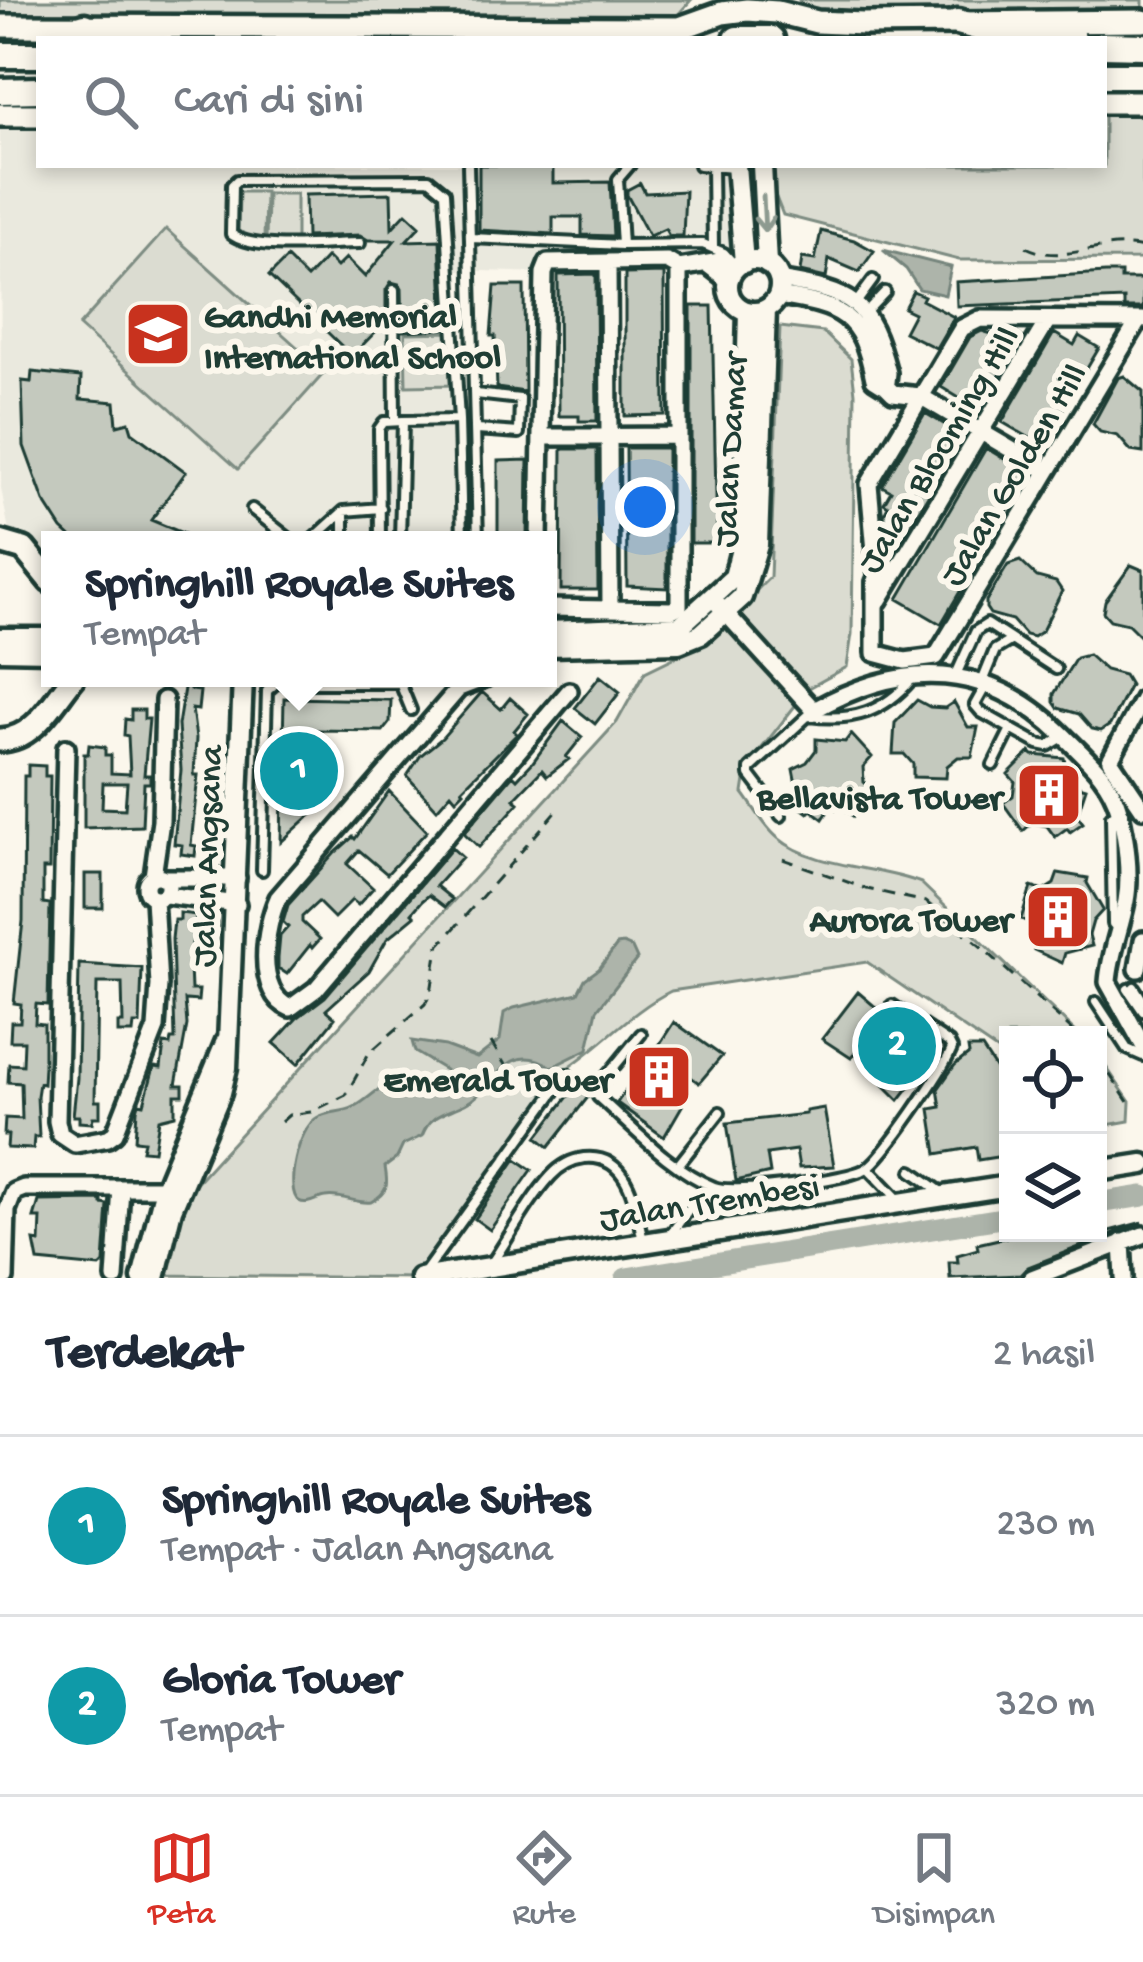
<!DOCTYPE html>
<html lang="id">
<meta charset="utf-8">
<style>
:root{--surface:#fff;--page:#f6f6f7;--text:#1f2937;--muted:#747a83;--line:#e0e1e3;--accent:#d93025}
body{margin:0;font-family:"Gochi Hand",sans-serif;background:var(--page);color:var(--text)}
.controls{position:absolute;right:36px;bottom:36px;display:grid;overflow:hidden;border-radius:0px;box-shadow:0 6px 18px #0003}
.controls button{width:108px;height:108px;display:grid;place-items:center;padding:0;border:0;border-bottom:3px solid var(--line);background:var(--surface);color:var(--text);font:60px sans-serif}
.you{position:absolute;left:645px;top:507px;width:42px;height:42px;margin:-30px;border:9px solid #fff;border-radius:50%;background:#1a73e8;box-shadow:0 0 0 18px #1a73e833}
.badge{display:grid;place-items:center;width:78px;height:78px;border-radius:50%;background:var(--accent);color:#fff;font-size:39px;font-weight:700}
.pin{position:absolute;translate:-50% -50%;border:6px solid #fff;box-shadow:0 3px 12px #0006}
.popup{position:absolute;left:41px;top:531px;width:516px;height:156px;box-sizing:border-box;display:grid;place-content:center;border-radius:0px;background:var(--surface);filter:drop-shadow(0 3px 9px #0005);font-size:39px;white-space:nowrap;color:var(--muted)}
.popup b{font-size:45px;color:var(--text)}
.popup::after{content:'';position:absolute;left:50%;top:100%;margin-left:-24px;border:24px solid transparent;border-top-color:var(--surface)}
.list{margin:0;padding:0;list-style:none}
h2{display:flex;justify-content:space-between;align-items:center;height:156px;margin:0;padding:0 48px;font-size:51px}
h2 small{font-size:39px;font-weight:400;color:var(--muted)}
.list li{display:grid;grid-template-columns:78px 1fr auto;gap:36px;align-items:center;box-sizing:border-box;height:180px;padding:0 48px;border-top:3px solid var(--line)}
.list b{display:block;font-size:45px;white-space:nowrap}
.list p{margin:0;font-size:39px;white-space:nowrap;color:var(--muted)}
.list em{font-size:39px;font-style:normal;color:var(--muted)}
.icon{flex:none;width:66px;height:66px;fill:none;stroke:currentColor;stroke-width:2;stroke-linecap:round;stroke-linejoin:round}
.map{position:relative;flex:none;width:1143px;height:1278px;overflow:hidden}
.search{position:absolute;background:var(--surface);box-shadow:0 6px 18px #0003;left:36px;right:36px;top:36px;height:132px;display:flex;align-items:center;gap:30px;box-sizing:border-box;padding:0 42px;border-radius:0px;color:var(--muted);font-size:45px}
.sheet{height:516px;background:var(--surface)}
nav{display:flex;justify-content:space-around;align-items:center;box-sizing:border-box;height:168px;border-top:3px solid var(--line);background:var(--surface);font-size:33px;color:var(--muted)}
nav a{display:grid;justify-items:center;gap:6px}
nav .on{color:var(--accent)}
.map>svg:first-child{display:block}
</style>
<div class="map">
<svg width="1143" height="1278" viewBox="0 0 1143 1278">
<rect width="100%" height="100%" fill="#fbf7ec"/>
<filter id="ink" filterUnits="userSpaceOnUse"><feTurbulence type="fractalNoise" baseFrequency=".00833" numOctaves="2"/><feDisplacementMap in="SourceGraphic" scale="24" xChannelSelector="R" yChannelSelector="G"/><feConvolveMatrix kernelMatrix="1 2 1 2 8 2 1 2 1" color-interpolation-filters="sRGB"/></filter>
<g filter="url(#ink)">
<!-- built -->
<path fill="#eae9de" d="M0 115 39 116V165H735L744 263H549L544 273 450 270 454 540H50V581L11 542 1 488Z"/>
<!-- green -->
<path fill="#dbdcd1" stroke="#7d8c82" stroke-width="3" d="M0 0H691L675 18 0 26Z
M799 0H1143V16L835 18 800 4Z
M1104 99 1143 100V259L959 260 783 215 763 165H1104Z
M239 192H265L264 240 238 239Z
M267 194H296V241H266Z
M166 229 325 372 238 469 79 326Z
M780 327 823 332 851 359 855 393 852 634 847 667 809 688 747 767 743 793C754 807 764 827 778 838 814 868 878 866 921 883L1079 1035H1008V1058L867 962 671 991C630 1011 599 1049 560 1073L421 1278 156 1275 172 1209 617 722 645 672 702 644 770 577Z
M454 332 455 385 406 386 405 333Z
M1098 1055 1130 1102 1129 1121 1107 1125 1098 1119Z"/>
<!-- water -->
<path fill="#adb4aa" stroke="#74847b" stroke-width="3" d="M883 250 951 267 945 295 919 289 906 269Z
M623 944 632 948 637 959 597 1010 588 1049 552 1067C506 1037 496 1089 465 1104 445 1114 431 1113 422 1136L403 1145 397 1158 385 1167C388 1184 389 1192 371 1202 356 1204 341 1194 325 1197 317 1198 307 1206 299 1201 284 1191 298 1127 318 1117 329 1111 342 1113 354 1107 372 1098 388 1075 411 1077 425 1079 432 1088 447 1085L451 1079 445 1070 415 1052 412 1041 445 1046 477 1058 500 1040 504 1013 514 1008 578 993 585 979 599 969 617 945Z"/>
<g fill="none" stroke-linecap="round" stroke-linejoin="round">
<!-- river -->
<path stroke="#adb4aa" stroke-width="21" d="M1098 1203 1143 1196
M626 1278 1008 1217"/>
</g>
<!-- building -->
<path fill="#c4c9be" stroke="#1f3d34" stroke-width="3" fill-rule="evenodd" d="M479 165H553V183L610 182 613 236 582 235V217H553V234L479 230Z
M640 183 645 193 685 191 683 236H669L665 229 649 236 627 195V190Z
M391 193 392 228 406 213 420 226 406 241 440 240 444 329 403 331 402 289 399 284 391 282 386 290V321L352 356 269 276 287 258 307 278 327 257 337 267 346 258 365 277 395 240H368L360 235 306 237 305 195Z
M821 231 854 240 874 251 859 272 829 259 826 278 800 272 802 258 815 260Z
M664 273 665 415 625 416V274Z
M1106 273H1121V279H1143V308H1124V299L957 306 956 282Z
M596 274 597 421H579V416H559L558 275Z
M495 286H524L525 392 497 388 495 336H491Z
M913 291 924 296 922 300 954 317 936 348 904 332 914 313 904 308Z
M691 306H712L717 543H691Z
M982 331 998 336 1001 331 1011 335 1013 331 1022 337 979 410 941 387 970 337Z
M1054 333 1074 345 1079 336 1099 348 1042 445 1002 422Z
M32 372 81 377 80 399 115 402 117 425 129 422 132 432 186 472 151 520 199 540H74L62 529 44 501 24 446 22 381 31 382Z
M1124 376 1143 392V453L1131 451 1118 436 1100 432 1093 424 1118 378Z
M925 413 964 436 895 550 886 544 889 530 885 528 884 514 888 506 884 503 891 491 882 486Z
M626 448H667V588L627 586Z
M986 448 1029 474 941 624 898 599Z
M562 449H597L598 590H561Z
M528 460 527 540H498V461Z
M1020 561 1037 577 1056 582 1062 591 1042 631 1033 637 1025 635 1012 620 990 614 986 608V601L1008 565Z
M1131 565 1143 570V639L1128 624 1110 620 1103 612 1105 601Z
M1088 655 1105 670 1124 675 1130 685 1110 725 1101 731 1092 729 1079 714 1058 708 1054 702V694L1076 658Z
M600 676 620 692 595 724 575 708Z
M185 682 190 683V690L200 691 198 710 192 709 196 738 194 775H198L191 845 196 846 195 856 181 854 182 845 174 844 181 770 178 725Z
M482 692 501 709 510 698 528 714 514 731 517 734 462 789 464 791 456 799 451 793 437 809 407 776 421 755 442 738Z
M284 698 391 700 390 722 383 731 316 730 315 811 281 842Z
M917 700 930 707 945 708 954 702 968 727H978L972 757H958L947 766 946 778 913 777V764L904 754H893L895 723Z
M131 710H144V719H149L144 775H150V783H144L142 826 84 828V754H88L89 745 105 747V755H111V773L130 774 128 736 124 735 125 719 131 720ZM103 783H127L125 809 102 808Z
M563 721 582 737 566 757 569 759 547 776 542 770 514 799 519 803 479 847 464 833 513 775 517 779 533 762Z
M851 734 872 757 863 767 864 782 873 790 853 816 843 808 829 810 823 819 811 810 808 813 796 804 799 800 793 769 807 762 816 750V739L845 742Z
M1030 752 1033 755 1064 758 1067 773 1076 785 1086 788 1077 815 1083 823 1070 832 1067 828 1055 837 1047 826 1032 823 1023 831 1003 803 1013 796 1015 782 1008 774Z
M28 765 45 766V776H50L49 869H43V903L50 904 48 1005 36 1004 35 1023 44 1024V1066L43 1084 39 1083 37 1096 39 1137H34L33 1149 7 1148 8 1135H4L5 1118 22 1119 21 1083 8 1082 9 1064 23 1065 24 1041H10L11 1022H20L21 1004 14 1003 23 921 24 776H28Z
M389 791 427 831 387 874 359 850 347 864 373 888 358 905 352 900 334 918 318 902 302 917V922L320 939 312 948 310 945 287 974 278 968V958L280 936 288 927 283 922 288 905 334 854 353 837 355 839Z
M452 848 462 857 436 886 452 899 445 907 429 895 422 901 412 913 415 916 387 939 369 971 326 1010 335 1018 298 1064 274 1043 297 1018 325 997Z
M1058 873 1088 878 1087 883 1103 910 1093 921 1089 935 1092 946 1065 953 1062 963 1034 950 1038 936 1032 923 1021 919 1031 887 1043 891 1054 884Z
M85 874H103V908H85Z
M180 913 196 915 195 923 199 922 200 932 193 933 190 966 191 990H199L198 1001 185 1000 187 1025 176 1085H183V1095H175V1115L159 1119 154 1151 142 1150 144 1141 135 1140 137 1110 139 1103 144 1104 154 1067 161 1068 164 1044 170 1045 171 1039H175L172 939 174 920H180Z
M79 964 142 968 140 1024H134L133 1033H118V1023H123L122 983H97L95 1101H100V1117H93L92 1123 79 1122V1116H73L77 1078Z
M858 992 919 1044 921 1041 936 1053 899 1100 874 1075 885 1061 863 1043 851 1058 822 1039Z
M674 1022 722 1056 699 1083 684 1072 667 1096 682 1106 664 1137 617 1103 628 1086 631 1088Z
M968 1048H982L1008 1088V1141L1000 1143 1003 1156 978 1160 976 1147 937 1154 930 1109 941 1107 938 1089 955 1065 969 1054Z
M583 1077 590 1083 589 1096 549 1147 537 1137Z
M824 1108 834 1166 799 1168 796 1150 767 1154 770 1173 736 1181 727 1123 806 1114V1111Z
M516 1159 532 1170 490 1230 475 1219Z
M102 1200V1204L108 1205 104 1263 100 1267 38 1261 34 1241 40 1242 41 1218H34L39 1201Z
M1143 1222 1028 1267 1020 1275 950 1278 949 1262H958L957 1255 978 1249 977 1244 1025 1233H1102Z"/>
<g fill="none" stroke-linecap="round" stroke-linejoin="round">
<defs>
<path id="service" d="M468 165 478 540
M699 165 734 168
M712 166 713 247
M472 238 622 245 703 244 724 253 733 263
M360 243C329 243 255 253 231 234L232 185 237 180 429 179 445 192 459 420 462 540
M622 245 618 179 630 165
M394 290 395 421
M856 303 873 280
M866 312 885 292
M476 394 520 399 519 433 477 430
M252 509 291 540
M344 512V540
M312 540 344 511 381 508
M380 540 379 429 384 422 403 421
M400 540 403 421 459 420
M955 677 976 631 987 624 1056 669
M982 682 995 650 1010 641
M985 687 975 705 981 712 1038 744 1048 746 1063 737
M809 716C853 722 884 712 912 679
M993 765 1011 729
M1118 812 1111 816 1113 924 1118 929
M781 816 750 775V769L813 711
M262 870 267 691 276 683H400L411 710
M1134 987 1143 1001
M1128 989 1143 1011
M1096 1002 1127 1049 1143 1056
M641 1034 596 1089 598 1097C632 1127 671 1170 714 1187 732 1195 850 1180 867 1168 884 1157 943 1070 952 1049L949 1043 892 1005
M679 1164 720 1112
M868 1168 900 1201
M912 1171 940 1191
M670 1235 691 1206 712 1187
M491 1264C510 1236 528 1201 551 1176 560 1166 570 1160 584 1158 630 1153 636 1208 643 1242
M425 1272 567 1074"/>
<path id="minor" d="M608 262 610 609
M707 264 729 281
M778 296C842 306 861 313 874 379L882 384 887 382 888 373C869 299 853 293 779 280
M884 384 893 393 920 396 1046 470
M541 437 679 436
M539 540 544 273 548 263 667 261 679 268 720 261 734 270
M875 582V653L905 661 936 657 1139 320
M878 585 869 484 962 328 980 319 1143 320
M713 599 814 710C905 659 989 661 1065 737 1088 760 1110 778 1119 810 1126 837 1131 874 1126 901 1121 928 1110 954 1108 982L1143 1045
M879 600 1048 320
M548 608 672 610 679 606V268
M485 678 459 688 278 898C265 927 254 992 290 1008L316 989 569 691
M1143 699 1110 760 1143 809
M66 748 57 1121 60 1134 75 1144 108 1138 115 1133 156 1028 159 985 154 898
M146 887a11 11 0 1 1 22 0a11 11 0 1 1-22 0Z
M153 876 161 821 164 700
M165 878H237
M166 895 237 904
M1138 969 1143 940
M121 1188H165
M1122 1242 1124 1278
M5 1278 7 1210 14 1192 24 1188H121L115 1278
M1032 1278 1143 1235"/>
<path id="tertiary" d="M736 165 744 263
M762 165 767 264
M728 286a26 26 0 1 1 52 0a26 26 0 1 1-52 0Z
M548 631 680 626 734 577 742 545 748 311
M0 638H50
M548 646 679 643 701 634 742 597 758 545 766 309
M0 650 50 651
M1098 1171 1143 1164
M142 1278 165 1188 226 1041
M155 1278 172 1209 221 1093 227 1068 243 678
M420 1278 1008 1186"/>
<path id="secondary" d="M0 26 680 28 722 13 747 10 777 12 817 22 863 24 1143 21
M1104 102H1143
M0 115H39
M0 542 24 549 50 581
M0 740C34 740 53 702 73 678"/>
<path id="primary" d="M958 22 990 31 1073 39
M497 29 507 39
M51 39 85 26
M737 39H771
M1104 45 1143 46
M0 55H39
M1104 75H1143
M0 91 39 90"/>
</defs>
<!-- service casing -->
<use href="#service" stroke="#1f3d34" stroke-width="16"/>
<!-- minor casing -->
<use href="#minor" stroke="#1f3d34" stroke-width="24"/>
<!-- tertiary casing -->
<use href="#tertiary" stroke="#1f3d34" stroke-width="27"/>
<!-- secondary casing -->
<use href="#secondary" stroke="#1f3d34" stroke-width="30"/>
<!-- primary casing -->
<use href="#primary" stroke="#1f3d34" stroke-width="33"/>
<!-- path -->
<path stroke="#1f3d34" stroke-width="3" stroke-dasharray="12 9" stroke-linecap="butt" d="M1026 247C1064 266 1102 238 1143 248
M783 859 867 889 926 902 983 948 1077 1035
M491 1042 507 1068
M1098 1057 1128 1102
M281 1122 289 1115 311 1112 346 1095 369 1053 425 1004 431 993 438 947 560 807"/>
<!-- service -->
<use href="#service" stroke="#fbf7ec" stroke-width="8"/>
<!-- minor -->
<use href="#minor" stroke="#fbf7ec" stroke-width="15"/>
<!-- tertiary -->
<use href="#tertiary" stroke="#fbf7ec" stroke-width="18"/>
<!-- secondary -->
<use href="#secondary" stroke="#fbf7ec" stroke-width="21"/>
<!-- primary -->
<use href="#primary" stroke="#fbf7ec" stroke-width="24"/>
</g>
<!-- one-way arrows -->
<defs><path id="oneway-shaft" d="M-6 0H5M1.5-3L5.5 0L1.5 3" fill="none" stroke-width="1.6" stroke-linecap="round" stroke-linejoin="round" transform="scale(3)"/></defs>
<use stroke="#8d9a90" href="#oneway-shaft" transform="translate(764 214) rotate(87)"/>
</g>
<!-- icons -->
<defs>
<symbol id="school-square" viewBox="-11 -11 22 22"><rect x="-9" y="-9" width="18" height="18" rx="4" fill="#c8321e" stroke="#fbf7ec"/><path d="M0-5L7-2L0 1L-7-2ZM-4 1L0 2.5L4 1V4Q0 6-4 4Z" fill="#fff"/></symbol>
<symbol id="building-square" viewBox="-11 -11 22 22"><rect x="-9" y="-9" width="18" height="18" rx="4" fill="#c8321e" stroke="#fbf7ec"/><path d="M-4-6H4V6H1V3H-1V6H-4ZM-2.5-4.3h1.7v1.8h-1.7ZM.8-4.3h1.7v1.8H.8ZM-2.5-1h1.7V.8h-1.7ZM.8-1h1.7V.8H.8Z" fill="#fff"/></symbol>
</defs>
<g fill-rule="evenodd">
<use href="#school-square" x="120" y="296" width="76" height="76"/>
<use href="#building-square" x="1011" y="757" width="76" height="76"/>
<use href="#building-square" x="1020" y="879" width="76" height="76"/>
<use href="#building-square" x="621" y="1039" width="76" height="76"/>
</g>
<g text-anchor="middle" stroke-width="12" stroke-linejoin="round" paint-order="stroke">
<!-- poi labels -->
<g font-size="36" font-weight="bold" fill="#1f3d34" stroke="#fbf7ec" text-anchor="end">
<text x="204" y="326" text-anchor="start">Gandhi Memorial<tspan x="204" dy="41">International School</tspan></text>
<text x="1002" y="808">Bellavista Tower</text>
<text x="1012" y="930">Aurora Tower</text>
<text x="612" y="1090">Emerald Tower</text>
</g>
<!-- street labels -->
<g font-size="36" fill="#1f3d34" stroke="#fbf7ec">
<text transform="translate(936 448) rotate(-59)" y="13">Jalan Blooming Hill</text>
<text transform="translate(727 450) rotate(-87)" y="13">Jalan Damar</text>
<text transform="translate(1011 473) rotate(-59)" y="13">Jalan Golden Hill</text>
<text transform="translate(204 856) rotate(-88)" y="13">Jalan Angsana</text>
<text transform="translate(709 1199) rotate(-9)" y="13">Jalan Trembesi</text>
</g>
</g>
</svg>
<div class="controls">
<button><svg class="icon" aria-label="locate" viewBox="0 0 24 24"><circle cx="12" cy="12" r="6"/><path d="M12 2v4M12 18v4M2 12h4M18 12h4"/></svg></button>
<button><svg class="icon" aria-label="layers" viewBox="0 0 24 24"><path d="M12 4l9 5-9 5-9-5zM3 14l9 5 9-5"/></svg></button>
</div>
<div class="you"></div>
<div class="pin badge" style="left:299px;top:771px;background:#0f9aa8">1</div>
<div class="popup"><b>Springhill Royale Suites</b>Tempat</div>
<div class="pin badge" style="left:897px;top:1046px;background:#0f9aa8">2</div>
<div class="search"><svg class="icon" aria-label="search" viewBox="0 0 24 24"><circle cx="10" cy="10" r="6"/><path d="M15 15l6 6"/></svg>Cari di sini</div>
</div>
<section class="sheet">
<h2>Terdekat<small>2 hasil</small></h2>
<ul class="list">
<li><span class="badge" style="background:#0f9aa8">1</span><div><b>Springhill Royale Suites</b><p>Tempat · Jalan Angsana</p></div><em>230 m</em></li>
<li><span class="badge" style="background:#0f9aa8">2</span><div><b>Gloria Tower</b><p>Tempat</p></div><em>320 m</em></li>
</ul>
</section>
<nav>
<a class="on"><svg class="icon" aria-label="map" viewBox="0 0 24 24"><path d="M3 6l6-2 6 2 6-2v14l-6 2-6-2-6 2zM9 4v14M15 6v14"/></svg>Peta</a>
<a><svg class="icon" aria-label="directions" viewBox="0 0 24 24"><path d="M12 3l9 9-9 9-9-9zM9 14v-3h6M13 9l2 2-2 2"/></svg>Rute</a>
<a><svg class="icon" aria-label="saved" viewBox="0 0 24 24"><path d="M7 4h10v16l-5-4-5 4z"/></svg>Disimpan</a>
</nav>
